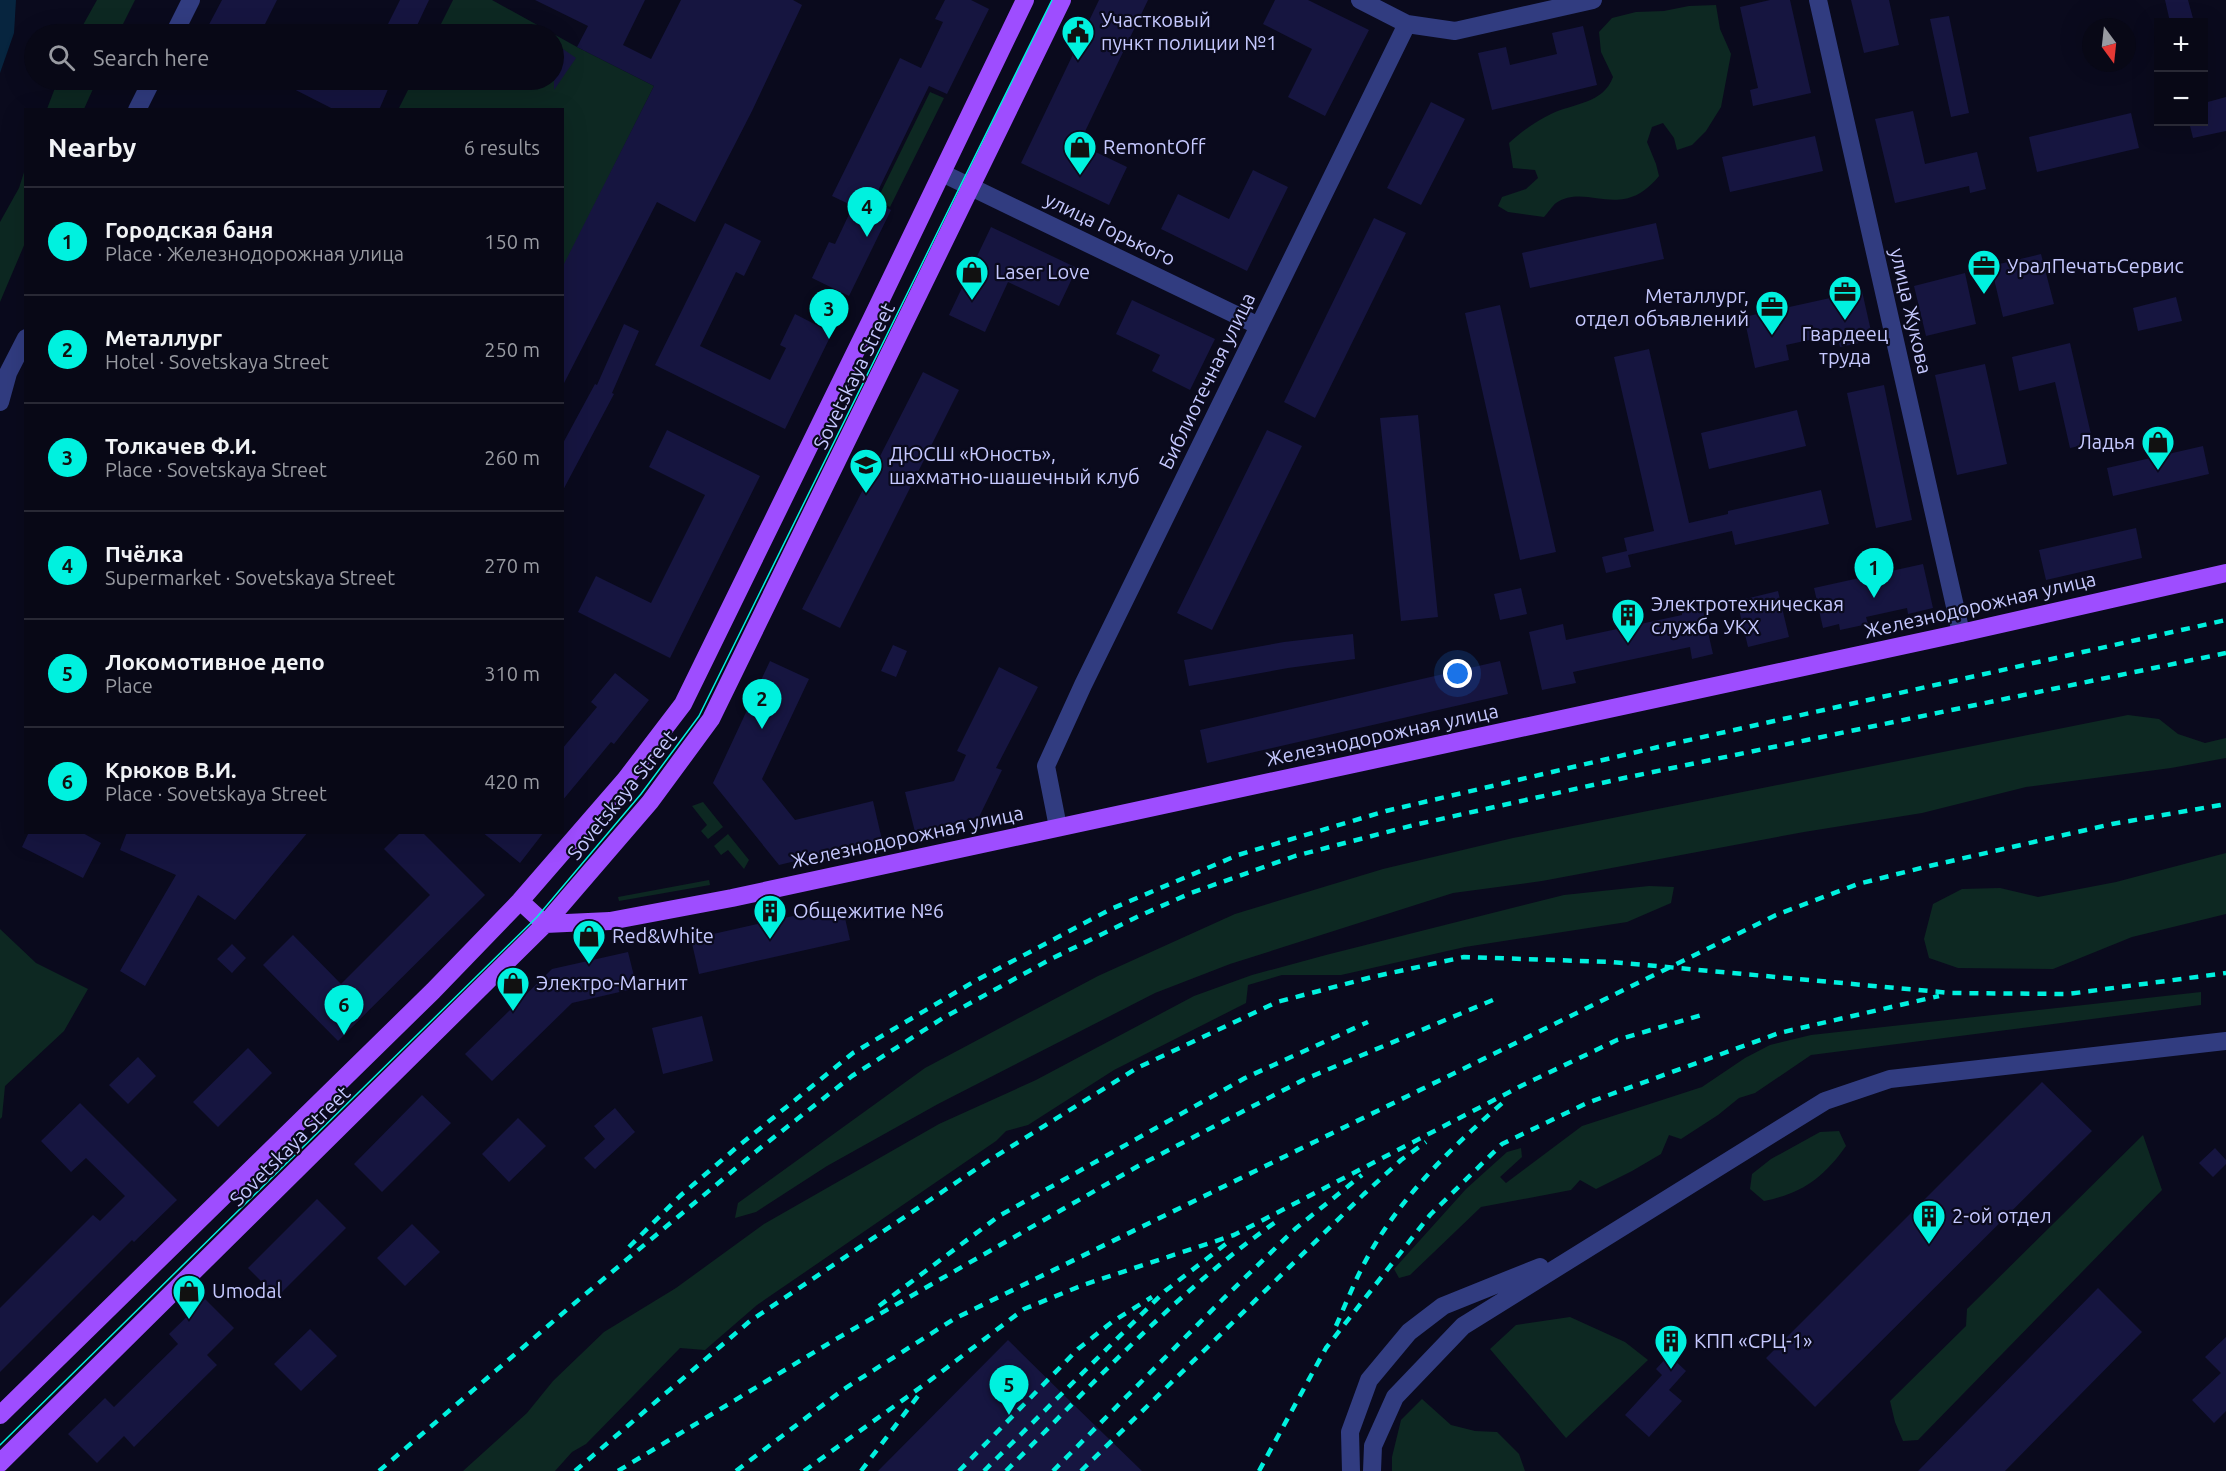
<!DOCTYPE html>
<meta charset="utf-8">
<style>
:root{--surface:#080816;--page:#11111f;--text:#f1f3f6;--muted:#989aa1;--line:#292935;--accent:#00f1df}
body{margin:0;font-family:Ubuntu,sans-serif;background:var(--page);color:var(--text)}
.controls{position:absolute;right:18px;top:18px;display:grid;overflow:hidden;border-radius:0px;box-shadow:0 6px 24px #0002}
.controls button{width:54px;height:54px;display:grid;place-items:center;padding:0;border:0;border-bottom:2px solid var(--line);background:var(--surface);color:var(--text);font:30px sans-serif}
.compass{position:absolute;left:2082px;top:18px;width:54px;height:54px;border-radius:50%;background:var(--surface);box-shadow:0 6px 24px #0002;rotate:165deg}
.you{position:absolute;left:1458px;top:674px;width:21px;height:21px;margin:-15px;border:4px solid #fff;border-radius:50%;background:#1a73e8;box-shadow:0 0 0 9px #1a73e833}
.badge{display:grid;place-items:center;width:39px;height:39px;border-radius:50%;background:var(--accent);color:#111;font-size:20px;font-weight:700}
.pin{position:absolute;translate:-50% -50px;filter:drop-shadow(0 2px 3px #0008)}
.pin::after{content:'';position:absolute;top:32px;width:21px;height:18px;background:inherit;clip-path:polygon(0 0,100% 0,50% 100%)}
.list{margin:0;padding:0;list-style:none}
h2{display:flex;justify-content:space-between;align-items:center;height:78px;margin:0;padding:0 24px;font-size:26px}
h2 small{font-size:20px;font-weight:400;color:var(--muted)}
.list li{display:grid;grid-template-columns:39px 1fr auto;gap:18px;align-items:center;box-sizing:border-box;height:108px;padding:0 24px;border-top:2px solid var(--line)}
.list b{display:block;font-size:22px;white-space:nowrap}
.list p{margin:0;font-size:20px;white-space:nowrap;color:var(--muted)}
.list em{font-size:20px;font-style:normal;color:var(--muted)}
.icon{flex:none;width:33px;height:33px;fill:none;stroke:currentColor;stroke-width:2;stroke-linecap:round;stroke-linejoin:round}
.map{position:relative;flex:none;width:2226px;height:1471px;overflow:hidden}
.search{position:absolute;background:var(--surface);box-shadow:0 6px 24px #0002;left:24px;top:24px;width:540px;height:66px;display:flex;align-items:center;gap:15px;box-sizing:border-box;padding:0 21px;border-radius:33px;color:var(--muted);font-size:22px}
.panel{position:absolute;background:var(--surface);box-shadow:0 6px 24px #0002;left:24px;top:108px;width:540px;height:726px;border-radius:0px}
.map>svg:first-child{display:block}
</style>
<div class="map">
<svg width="2226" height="1471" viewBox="0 0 2226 1471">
<rect width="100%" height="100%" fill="#0a0a1d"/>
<!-- green -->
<path fill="#0d2822" d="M97 0H135L118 34H78Z
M453 0H492L577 47 654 86 563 268 562 110H398L413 80H554V34H436Z
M1716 5 1720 29 1731 54 1721 107 1706 131 1692 145 1677 150 1674 138 1663 123 1652 127 1647 142 1656 164 1659 176C1621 223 1588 182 1556 203 1552 206 1548 213 1544 217L1508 212 1498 206 1502 197 1526 189 1538 178 1535 170 1513 168 1509 143C1522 131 1535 122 1551 114 1574 103 1603 104 1613 77L1601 52 1599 32 1612 18 1636 12 1664 11 1689 6Z
M58 80H97L84 109H47Z
M930 92 944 98 890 207 877 200Z
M25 169V243L0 302V222L19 188Z
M2128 715 2159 719 2178 734 2205 743 2226 738V758L2171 768 2026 787 1922 813 1804 832 1542 881 1453 893 1230 964 1155 993 938 1104 827 1166 756 1212 735 1218 738 1203 925 1068 1098 976 1235 914 1383 869 1513 838Z
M703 802 723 827 708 839 701 831 707 825 692 806Z
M728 834 749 860 744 869 728 850 721 855 714 846Z
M2226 853V914L2132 937 2053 969 1958 968 1929 958 1924 939 1933 904 1962 889 2000 888 2038 897 2116 882Z
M709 880 710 885 619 901 618 897Z
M1649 886 1674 887 1671 903 1627 922 1465 947 1341 975H1282L1248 985 1246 1003 1114 1070 1028 1125 1006 1131 996 1141 757 1305 705 1350 680 1348 586 1444 572 1452 555 1471H463L527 1413 553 1381 604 1332 676 1288 764 1224 939 1124 1036 1080 1194 996 1252 975 1326 955 1564 895Z
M0 929 36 963 88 989 64 1031 5 1086 2 1117 0 1119Z
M2201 992V1005L1811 1055 1755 1093 1739 1098 1718 1115 1681 1139 1669 1135 1661 1154 1632 1171 1596 1189 1580 1180 1571 1190 1481 1207 1410 1275 1399 1278 1394 1269 1466 1189 1507 1152 1521 1148 1522 1157 1500 1177 1506 1183 1582 1126 1702 1087 1745 1058 1770 1045 1811 1035Z
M1839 1131 1846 1146C1823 1178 1803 1193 1764 1201L1750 1189 1752 1174 1771 1159 1820 1132Z
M2143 1135 2162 1190 1918 1440 1903 1441 1895 1422 1890 1401 1966 1326 1967 1309Z
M1570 1317 1625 1342 1648 1360 1566 1438 1490 1349 1516 1325Z
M1422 1399 1451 1425 1475 1431 1497 1432 1519 1454 1525 1471H1392V1457L1401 1420Z"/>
<!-- water -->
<path fill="#07253f" d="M0 0H16L14 33 0 73Z"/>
<!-- building -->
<path fill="#161540" d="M222 0H277L260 34H204Z
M400 0H429L413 34H383Z
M535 0H645L623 45 651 59 681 0H793L802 5 752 111 695 222 657 202 562 387V268L654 86 577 47 588 26Z
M945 0H971L989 9 947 94 929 86 873 201 891 210 849 296 812 278 829 242 835 244 853 206 832 196 900 58 921 68 943 22 935 19Z
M1099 0H1148L1079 144 1127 167 1109 205 1021 163Z
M1275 0H1308L1369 30 1325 116 1288 97 1312 49 1263 24Z
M1770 0H1790L1811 93 1753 106 1750 90 1758 88 1740 7Z
M1851 0H1889L1899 45 1864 53Z
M2165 0H2188L2194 22H2170Z
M1949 16 1969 113 1951 117 1930 19Z
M1583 26 1597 85 1492 110 1478 53 1506 47 1510 65 1557 54 1552 33Z
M563 49 576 58 554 90V63Z
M276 80H392L379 110H335Z
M2226 97V131L2193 138 2189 122H2204V103Z
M1431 102 1465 119 1421 205 1387 188Z
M1913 111 1925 164 1977 152 1986 189 1970 193 1969 186 1895 203 1875 119Z
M2131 113 2139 148 2037 172 2029 137Z
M1815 136 1823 171 1730 192 1722 157Z
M1253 170 1288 187 1247 271 1161 229 1178 194 1229 219Z
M1374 218 1406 233 1315 418 1284 402Z
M725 223 761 241 744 276 736 272 700 346 770 380 786 348 780 345 795 314 832 333 785 429 655 365Z
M1656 223 1664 259 1530 288 1522 253Z
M991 227 1077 268 1059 306 1008 282 985 332 949 315Z
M2041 254 2054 304 2003 317 1991 266Z
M1965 273 1976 324 1926 336 1914 286Z
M1862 291 1873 340 1840 347 1837 334 1786 345 1789 360 1755 368 1744 317Z
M2176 297 2182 321 2138 331 2133 308Z
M1132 300 1215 339 1190 390 1152 371 1160 355 1116 334Z
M1500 305 1556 552 1520 560 1465 313Z
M624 324 639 331 612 393 614 394 562 492V445L595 384 597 385Z
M2070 343 2093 443 2070 448 2055 382 2019 391 2012 357Z
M1649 349 1689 523 1728 514V511L1821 490 1829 524 1735 545 1732 531 1628 555 1631 567 1606 573 1602 557 1627 551 1624 538 1654 531 1614 357Z
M1985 364 2007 464 1957 475 1935 375Z
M923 372 959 390 840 628 802 609Z
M1884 385 1912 520 1876 528 1847 393Z
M1797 410 1806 446 1709 469 1701 433Z
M1418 415 1438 617 1401 621 1380 418Z
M667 430 760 476 670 658 578 612 596 576 651 603 705 495 649 467Z
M1267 430 1302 446 1212 630 1177 613Z
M2203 446 2209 474 2113 496 2107 468Z
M2136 528 2142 558 2046 580 2039 550Z
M1923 564 1933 608 1908 614 1907 608 1866 617 1868 624 1840 630 1839 624 1823 628 1814 588Z
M1521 588 1527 614 1500 620 1494 594Z
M1778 591 1789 637 1748 647 1737 601Z
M1702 606 1713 654 1692 659 1690 647 1573 672 1576 683 1542 690 1529 632 1563 624 1566 640 1682 615V611Z
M1353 634 1355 659 1288 668 1189 686 1184 660 1284 642Z
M893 645 907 651 896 677 881 671Z
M770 661 809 679 762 779 795 820 873 801 882 840 779 865 713 783Z
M1500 661 1508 694 1207 763 1200 730Z
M999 667 1038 687 996 768 1002 770 979 817 915 832 905 792 954 781 966 755 957 751Z
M615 673 649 700 614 744 611 742 562 801V749L597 707 591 702Z
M29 832H81L101 843 83 878 22 847Z
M127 832H308L235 920 198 895 145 986 120 971 176 875 120 850Z
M401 832H422L485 895 338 1041 263 965 293 935 341 984 430 895 384 849Z
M482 832H544L520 863Z
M842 905 850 940 699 974 691 939Z
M232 944 246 958 232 973 217 959Z
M628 952 637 988 572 1003 492 1081 465 1054 552 969Z
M702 1016 713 1061 663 1074 652 1028Z
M248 1048 272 1073 218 1127 193 1102Z
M138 1057 156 1076 128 1104 109 1085Z
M2042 1082 2092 1131 1815 1407 1766 1358Z
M422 1095 451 1123 382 1192 354 1164Z
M80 1103 177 1200 134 1242 132 1240 0 1372V1308L93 1215 100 1221 125 1196 86 1158 71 1172 41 1141Z
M615 1108 635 1132 595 1169 584 1158 605 1139 594 1126Z
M518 1118 546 1146 509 1182 482 1154Z
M2215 1148 2226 1160V1164L2213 1177 2199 1163Z
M317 1199 346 1228 277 1297 248 1268Z
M412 1224 440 1252 405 1286 377 1258Z
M2098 1288 2142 1332 2005 1471H1918Z
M205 1299 234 1328 207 1355 217 1365 134 1447 124 1436 97 1463 68 1434 105 1398 114 1407 178 1344 169 1334Z
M310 1329 337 1356 301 1391 274 1364Z
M2226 1337V1411L2214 1423 2192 1400 2221 1373 2205 1357Z
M1008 1340 1073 1404 1142 1471H878Z
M1669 1355 1686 1371 1669 1390 1682 1401 1649 1437 1625 1415 1662 1375 1656 1369Z"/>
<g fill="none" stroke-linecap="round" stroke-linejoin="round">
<!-- minor -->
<path stroke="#313c80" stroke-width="18" d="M1360 0 1407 24 1455 31 1593 0
M1818 0 1961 633
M174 34 191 0
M137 110 152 80
M942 173 1259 326
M0 402 8 373 26 338
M1058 827 1046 766 1083 685 1407 24
M1351 1471 1350 1432 1369 1380 1409 1332 1443 1306 1540 1267
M1372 1471 1373 1446 1395 1397 1463 1326 1825 1101 1890 1079 2226 1041"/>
<!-- major -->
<path stroke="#9e4dff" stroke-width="18" d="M520 901 545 924
M545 924 610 921 732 898 1961 633 2226 573
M0 1415 433 991 520 901 625 780 683 704 871 320 1025 0
M0 1463 545 924 650 802 711 719 1062 0"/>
<!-- tram -->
<path stroke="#00f1df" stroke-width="1.5" d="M0 1445 537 917 641 794 699 716 1052 0"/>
<!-- rail -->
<path stroke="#00f1df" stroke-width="4.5" stroke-dasharray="9 8" stroke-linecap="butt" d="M629 1247 680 1196 736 1148 853 1053 975 981 1111 909 1238 855 1386 811 1658 747 2226 620
M879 1306 999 1216 1245 1078 1368 1022
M1336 1326C1347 1301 1357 1275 1371 1251 1406 1191 1455 1144 1507 1099
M379 1471 570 1307 759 1149 852 1076 943 1018 1051 959 1139 916 1191 893 1295 856 1414 825 1624 778 2226 653
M575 1471 750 1321 988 1161 1137 1068 1277 1002 1372 977 1464 957 1612 962 1951 993 2068 994 2226 973
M618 1471 836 1339 1140 1165 1303 1080 1500 997
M736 1471 844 1389 954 1319 1776 915 1858 884 1925 867 2112 824 2226 804
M804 1471 928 1382 1024 1309 1083 1285 1234 1235 1523 1085 1617 1040 1705 1014
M861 1471 921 1392
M959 1471 1078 1349 1112 1322 1152 1297
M984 1471 1165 1291 1231 1240
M1006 1471C1093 1384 1176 1292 1277 1221
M1053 1471 1223 1299 1295 1229 1362 1175
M1081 1471 1364 1194 1401 1160 1426 1142
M1259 1471 1326 1348 1430 1215 1502 1144 1587 1103 1779 1033 1939 996"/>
</g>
<!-- icons -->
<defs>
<symbol id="civic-pin" viewBox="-11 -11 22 30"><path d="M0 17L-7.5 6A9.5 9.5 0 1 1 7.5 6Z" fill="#00f1df" stroke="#0a0a1d"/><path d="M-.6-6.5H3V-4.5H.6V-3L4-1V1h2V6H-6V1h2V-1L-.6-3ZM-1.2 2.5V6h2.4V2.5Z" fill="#111"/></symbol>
<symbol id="shop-pin" viewBox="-11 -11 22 30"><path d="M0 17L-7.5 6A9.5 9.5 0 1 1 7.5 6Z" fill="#00f1df" stroke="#0a0a1d"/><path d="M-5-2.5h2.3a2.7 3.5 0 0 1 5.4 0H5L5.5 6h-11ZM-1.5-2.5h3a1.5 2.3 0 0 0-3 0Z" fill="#111"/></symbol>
<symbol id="office-pin" viewBox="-11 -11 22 30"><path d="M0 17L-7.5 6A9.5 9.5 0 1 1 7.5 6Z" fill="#00f1df" stroke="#0a0a1d"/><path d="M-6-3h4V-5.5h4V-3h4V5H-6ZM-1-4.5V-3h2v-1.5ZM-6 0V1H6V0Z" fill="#111"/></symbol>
<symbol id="school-pin" viewBox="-11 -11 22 30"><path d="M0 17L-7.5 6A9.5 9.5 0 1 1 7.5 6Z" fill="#00f1df" stroke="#0a0a1d"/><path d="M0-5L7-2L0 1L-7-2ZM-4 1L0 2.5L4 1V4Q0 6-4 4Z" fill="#111"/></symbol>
<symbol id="building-pin" viewBox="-11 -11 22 30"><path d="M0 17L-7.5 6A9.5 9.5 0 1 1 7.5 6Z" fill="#00f1df" stroke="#0a0a1d"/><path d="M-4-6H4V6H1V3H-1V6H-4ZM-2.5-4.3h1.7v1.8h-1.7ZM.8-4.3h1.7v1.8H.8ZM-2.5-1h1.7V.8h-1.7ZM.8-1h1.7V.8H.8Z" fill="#111"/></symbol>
</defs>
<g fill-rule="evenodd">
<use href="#civic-pin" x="1059" y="13" width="38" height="52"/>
<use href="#shop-pin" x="1061" y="128" width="38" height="52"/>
<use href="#office-pin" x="1965" y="247" width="38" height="52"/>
<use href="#shop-pin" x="953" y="253" width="38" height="52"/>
<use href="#office-pin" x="1826" y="273" width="38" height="52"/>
<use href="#office-pin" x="1753" y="288" width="38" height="52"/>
<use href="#shop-pin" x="2139" y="423" width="38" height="52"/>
<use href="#school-pin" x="847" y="446" width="38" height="52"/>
<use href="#building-pin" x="1609" y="596" width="38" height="52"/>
<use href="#building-pin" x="751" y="892" width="38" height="52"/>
<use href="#shop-pin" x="570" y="917" width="38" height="52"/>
<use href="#shop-pin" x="494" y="964" width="38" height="52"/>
<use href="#building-pin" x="1910" y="1197" width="38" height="52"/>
<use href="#shop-pin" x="170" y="1272" width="38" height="52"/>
<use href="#building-pin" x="1652" y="1322" width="38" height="52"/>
</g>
<g text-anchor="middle" stroke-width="4.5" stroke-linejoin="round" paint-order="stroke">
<!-- poi labels -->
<g font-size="20" fill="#c6c9ff" stroke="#0a0a1d" text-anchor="start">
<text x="1101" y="27">Участковый<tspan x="1101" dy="23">пункт полиции №1</tspan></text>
<text x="1103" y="154">RemontOff</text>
<text x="2007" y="273">УралПечатьСервис</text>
<text x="995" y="279">Laser Love</text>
<text x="1749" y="303" text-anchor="end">Металлург,<tspan x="1749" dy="23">отдел объявлений</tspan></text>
<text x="1845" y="341" text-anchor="middle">Гвардеец<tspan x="1845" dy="23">труда</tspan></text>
<text x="2135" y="449" text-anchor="end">Ладья</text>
<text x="889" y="461">ДЮСШ «Юность»,<tspan x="889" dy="23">шахматно-шашечный клуб</tspan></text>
<text x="1651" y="611">Электротехническая<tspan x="1651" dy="23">служба УКХ</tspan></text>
<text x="793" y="918">Общежитие №6</text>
<text x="612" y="943">Red&amp;White</text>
<text x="536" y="990">Электро-Магнит</text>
<text x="1952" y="1223">2-ой отдел</text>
<text x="212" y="1298">Umodal</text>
<text x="1694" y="1348">КПП «СРЦ-1»</text>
</g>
<!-- street labels -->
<g font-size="20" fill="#c6c9ff" stroke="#0a0a1d">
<text transform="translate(1110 229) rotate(26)" y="7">улица Горького</text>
<text transform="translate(1911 311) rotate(77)" y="7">улица Жукова</text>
<text transform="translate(854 376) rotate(-64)" y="7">Sovetskaya Street</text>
<text transform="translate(1207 381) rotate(-64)" y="7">Библиотечная улица</text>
<text transform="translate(1980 605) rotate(-13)" y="7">Железнодорожная улица</text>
<text transform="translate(1382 735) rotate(-12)" y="7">Железнодорожная улица</text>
<text transform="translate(622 795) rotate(-51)" y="7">Sovetskaya Street</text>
<text transform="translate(907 837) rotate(-12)" y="7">Железнодорожная улица</text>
<text transform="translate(290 1146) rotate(-45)" y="7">Sovetskaya Street</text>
</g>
</g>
</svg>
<div class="controls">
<button>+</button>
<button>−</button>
</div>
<svg class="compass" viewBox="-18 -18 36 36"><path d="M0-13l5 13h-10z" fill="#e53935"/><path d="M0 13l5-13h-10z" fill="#989aa1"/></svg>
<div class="you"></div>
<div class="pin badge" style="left:1874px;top:598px">1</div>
<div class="pin badge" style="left:762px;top:729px">2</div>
<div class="pin badge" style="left:829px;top:339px">3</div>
<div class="pin badge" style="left:867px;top:237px">4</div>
<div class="pin badge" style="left:1009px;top:1415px">5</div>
<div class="pin badge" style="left:344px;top:1035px">6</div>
<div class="search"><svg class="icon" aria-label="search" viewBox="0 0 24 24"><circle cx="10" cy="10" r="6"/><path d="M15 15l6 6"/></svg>Search here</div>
<section class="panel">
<h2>Nearby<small>6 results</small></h2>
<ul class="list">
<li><span class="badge">1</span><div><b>Городская баня</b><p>Place · Железнодорожная улица</p></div><em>150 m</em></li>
<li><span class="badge">2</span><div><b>Металлург</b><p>Hotel · Sovetskaya Street</p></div><em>250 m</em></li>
<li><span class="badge">3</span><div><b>Толкачев Ф.И.</b><p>Place · Sovetskaya Street</p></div><em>260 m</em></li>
<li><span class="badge">4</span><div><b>Пчёлка</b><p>Supermarket · Sovetskaya Street</p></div><em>270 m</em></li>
<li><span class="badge">5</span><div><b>Локомотивное депо</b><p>Place</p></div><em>310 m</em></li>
<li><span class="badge">6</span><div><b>Крюков В.И.</b><p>Place · Sovetskaya Street</p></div><em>420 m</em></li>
</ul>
</section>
</div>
